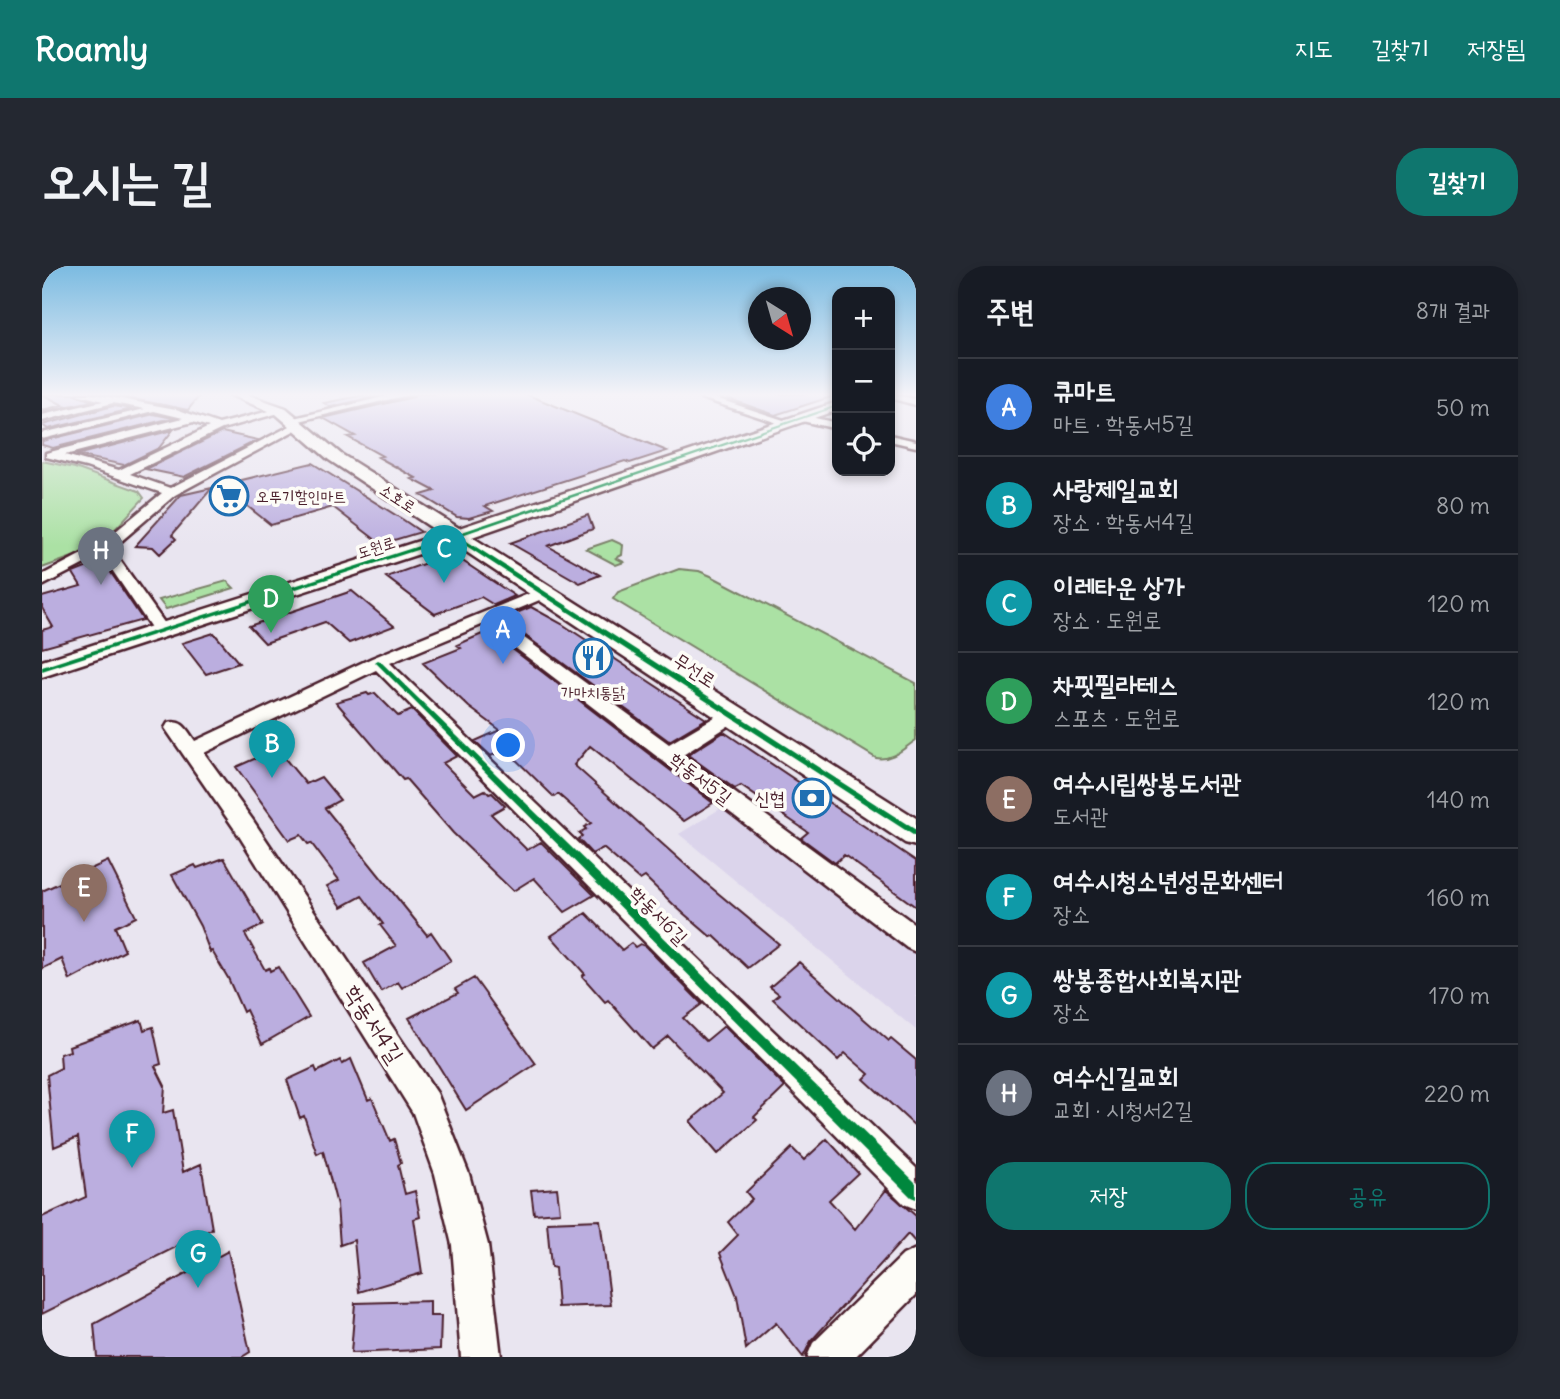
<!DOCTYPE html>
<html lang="ko">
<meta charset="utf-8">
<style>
:root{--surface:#171b24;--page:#242831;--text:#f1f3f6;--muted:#9ea1a6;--line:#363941;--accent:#0f766e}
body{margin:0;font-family:Delius,"Poor Story",sans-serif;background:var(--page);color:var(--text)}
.controls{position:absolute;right:21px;top:21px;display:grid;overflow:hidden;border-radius:14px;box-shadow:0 4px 10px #0003}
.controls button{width:63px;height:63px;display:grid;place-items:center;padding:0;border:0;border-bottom:2px solid var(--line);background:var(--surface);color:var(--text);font:35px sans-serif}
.compass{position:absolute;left:706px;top:21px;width:63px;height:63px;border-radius:50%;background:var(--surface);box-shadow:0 4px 10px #0003;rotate:143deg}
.you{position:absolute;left:467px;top:480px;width:24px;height:24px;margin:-18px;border:5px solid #fff;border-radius:50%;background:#1a73e8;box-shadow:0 0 0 10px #1a73e833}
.badge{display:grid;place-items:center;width:46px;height:46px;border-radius:50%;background:var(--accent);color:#fff;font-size:23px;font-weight:700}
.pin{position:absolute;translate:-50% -58px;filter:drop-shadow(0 2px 4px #0008)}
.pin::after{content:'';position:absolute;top:37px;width:24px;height:21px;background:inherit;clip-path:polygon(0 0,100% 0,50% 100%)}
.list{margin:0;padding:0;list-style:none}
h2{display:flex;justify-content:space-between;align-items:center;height:91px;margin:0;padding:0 28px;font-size:30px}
h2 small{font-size:23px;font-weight:400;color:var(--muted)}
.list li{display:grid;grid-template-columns:46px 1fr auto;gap:21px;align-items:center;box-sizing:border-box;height:98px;padding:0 28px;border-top:2px solid var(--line)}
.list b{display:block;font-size:26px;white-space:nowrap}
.list p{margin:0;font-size:23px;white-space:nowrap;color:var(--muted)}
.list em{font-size:23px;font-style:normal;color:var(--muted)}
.actions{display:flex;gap:14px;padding:21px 28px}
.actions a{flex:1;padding:16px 0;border:2px solid var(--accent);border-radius:28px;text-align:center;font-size:24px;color:var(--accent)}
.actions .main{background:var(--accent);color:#fff}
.icon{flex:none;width:38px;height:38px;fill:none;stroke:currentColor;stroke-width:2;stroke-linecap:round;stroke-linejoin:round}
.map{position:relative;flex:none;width:874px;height:1091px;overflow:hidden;border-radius:28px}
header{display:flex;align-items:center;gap:42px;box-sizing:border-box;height:98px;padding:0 35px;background:var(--accent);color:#fff}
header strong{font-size:33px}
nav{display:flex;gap:38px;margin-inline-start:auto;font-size:24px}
.intro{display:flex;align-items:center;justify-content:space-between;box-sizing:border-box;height:168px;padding:0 42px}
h1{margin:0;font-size:49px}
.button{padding:18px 32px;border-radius:28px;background:var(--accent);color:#fff;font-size:24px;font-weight:700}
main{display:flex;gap:42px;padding:0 42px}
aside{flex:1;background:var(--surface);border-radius:28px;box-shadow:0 4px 10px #0003}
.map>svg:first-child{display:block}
</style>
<header>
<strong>Roamly</strong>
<nav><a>지도</a><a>길찾기</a><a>저장됨</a></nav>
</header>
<div class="intro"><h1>오시는 길</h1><a class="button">길찾기</a></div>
<main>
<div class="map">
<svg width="874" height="1091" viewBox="0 0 874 1091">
<rect width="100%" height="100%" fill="#e9e5f0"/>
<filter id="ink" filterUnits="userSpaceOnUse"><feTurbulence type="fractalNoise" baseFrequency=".0143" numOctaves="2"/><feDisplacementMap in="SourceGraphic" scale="14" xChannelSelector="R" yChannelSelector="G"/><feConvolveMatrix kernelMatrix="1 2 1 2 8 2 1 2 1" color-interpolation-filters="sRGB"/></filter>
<g filter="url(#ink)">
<!-- built -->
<path fill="#dbd4eb" d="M681 541 874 686V764L637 568Z"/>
<!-- green -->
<path fill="#abe1a4" stroke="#7a8068" stroke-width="2" d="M0 195 33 202 97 225 102 232 63 274 36 289 0 302Z
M570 274 581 279 580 289 574 292 582 296 574 299 544 283Z
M637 303 657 305 669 310 874 417V474C862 482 850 495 834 492L571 333 576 326Z
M185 315 192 322 124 343 117 334Z"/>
<!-- building -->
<path fill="#bbaedf" stroke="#4a1f2b" stroke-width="2" d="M0 128H32L50 135 0 146V144L21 139Z
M65 128H159L146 144Z
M328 128H344L289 141 282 137Z
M373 128H484L625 185 588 197 583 195 443 240 451 245 427 252 415 251 379 229 393 225 370 213 374 212 336 191 340 190 306 171 313 170 281 152 371 131Z
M686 128H787L788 131 733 149 685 132Z
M71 140 90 143 6 163 0 159Z
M112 148 130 152 11 182 0 179V175Z
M131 164 117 182 82 199 34 189Z
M180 166 216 174 142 211 104 203Z
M270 197 360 253 379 266 339 278 291 241 229 259 179 219Z
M170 222 130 269 134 273 118 288 111 281 93 280 139 229Z
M546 249 551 263 506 280 558 309 538 317 468 277Z
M398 292H416L473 330 452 339 439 331 393 348 344 311Z
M61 295 101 354 0 382V364L11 361 0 342V331L39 320 31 307Z
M310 325 352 360 307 377 283 356 223 377 207 360Z
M489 341 520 358 664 453 627 475 466 357 473 354 467 350Z
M447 365 671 537 642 555 548 480 532 499 665 618 737 678 706 702 672 670 669 671 633 640 603 611 598 614 561 582 550 588 536 573 540 570 537 567 544 563 542 561 549 557 516 528 512 531 463 483 449 490 433 475 458 464 427 441 381 397 419 382 415 379Z
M172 367 197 397 164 408 140 377Z
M325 427 327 429 333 427 356 450 370 444 415 490 401 497 433 529 443 524 447 528 450 527 463 540 449 548 485 584 499 576 552 629 523 646 492 612 471 625 411 567 364 513 361 514 294 436Z
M682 466 874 595V641L802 589 793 597 759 572 766 566 699 520 693 523 646 489Z
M235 483 264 518 279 511 298 534 283 542 385 669 389 666 409 695 360 722 356 716 339 726 322 697 354 680 338 659 341 658 320 630 300 641 285 620 297 614 269 577 266 578 259 569 247 574 194 501Z
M182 592 221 659 203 668 223 704 227 702 228 705 236 701 267 751 220 778 204 744 201 746 186 712 170 685 168 686 158 660 130 609 153 599 155 602Z
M66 595 94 651 73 661 83 685 28 714 20 693 0 703V625Z
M544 647 580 684 589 677 593 681 598 678 603 680 660 738 641 752 664 775 682 760 743 821 712 851 715 854 676 888 648 855 681 827 626 770 610 783 566 734 563 736 540 710 543 708 509 670Z
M757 696 847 775 849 773 874 794V861L822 813 827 808 803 787 796 794 731 733 737 728 728 721Z
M432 712 494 798 424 844 367 752 416 727 413 723Z
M99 754 102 764 111 761 119 798 113 800 123 820 121 847 131 844 141 906 159 898 170 963 0 1048V951L44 931 36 871 12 881 5 809 19 802 18 788 28 785 27 780Z
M309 793 326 834 330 832 348 875 352 873 359 897 356 899 363 928 373 925 378 951 372 953 380 1007 317 1026 312 974 298 979 295 939 281 885 275 888 262 850 258 852 245 814 273 801 275 806 298 794 300 798Z
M785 873 816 907 787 934 813 963 844 924 874 950V977L866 968 769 1075 761 1091 734 1057 704 1083 695 1030 678 987 696 969 686 956 710 933 704 926 750 882 762 894Z
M515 922 518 946 492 948 489 924Z
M558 954 569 1039 516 1041 513 1002 509 1001 505 956Z
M186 985 208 1086 200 1091H55L52 1058Z
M388 1035V1050H399L398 1083 309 1087 313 1037Z"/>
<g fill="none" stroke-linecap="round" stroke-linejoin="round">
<defs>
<path id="street" d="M35 128H52L134 143 177 158 239 142 244 145 180 163 88 208 128 222 252 158 261 160 133 229 70 283 128 365 126 369H114L60 289 0 320V309L57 279 120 227 44 201 4 191V187L141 152 112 145 0 173V167L103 143 71 137 0 155V149L61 135ZM151 156 167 161 77 204 23 189Z
M354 128H370L249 157 244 154Z
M647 128H661L751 157 742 159Z
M848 128 874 133V139L848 132Z
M760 149 795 157V163L756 154 755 152Z
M848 169 874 175V181L848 175Z
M501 322 507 324 509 327 507 330 455 352 627 478 683 445H697L700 449 697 453 641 489 874 659V686L865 682 442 358 348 397 874 902V943L862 938 334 404 162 487 210 553 395 827 427 908 446 979 459 1091H419L410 979 393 908 371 847 194 565 123 462 126 457C141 453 145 464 153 475L330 392Z
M874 983V1029L813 1091H765L771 1077 861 989Z"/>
<path id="secondary" d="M186 128H204L244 142 299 188 417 262 795 136V144L430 271 874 552V580L863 577 411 277 0 411V395L399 268 287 194 234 148Z"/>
</defs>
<!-- street casing -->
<use href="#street" stroke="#4a1f2b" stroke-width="5"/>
<!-- secondary casing -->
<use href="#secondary" stroke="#4a1f2b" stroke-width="5"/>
<!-- street -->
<use href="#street" fill="#fdfcf7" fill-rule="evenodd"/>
<!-- secondary -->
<use href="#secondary" fill="#fdfcf7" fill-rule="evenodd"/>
<defs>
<path id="cycleway" d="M795 139V141L417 270 874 564V571L412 272 0 405V401L411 269Z
M336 394 338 395 874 917V933L869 931 334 397 333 396Z"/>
</defs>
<!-- cycleway casing -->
<use href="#cycleway" stroke="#fdfcf7" stroke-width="4"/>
<!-- cycleway -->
<use href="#cycleway" fill="#00873e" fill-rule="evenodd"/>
</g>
</g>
<!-- sky -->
<linearGradient id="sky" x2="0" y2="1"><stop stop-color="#7bbbe1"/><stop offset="0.46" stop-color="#f5f3f8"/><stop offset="1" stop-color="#f5f3f8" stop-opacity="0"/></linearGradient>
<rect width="874" height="280" fill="url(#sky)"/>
<!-- icons -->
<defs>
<symbol id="supermarket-ring" viewBox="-11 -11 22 22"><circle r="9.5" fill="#fdfcf7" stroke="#1f6fb2" stroke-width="1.5"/><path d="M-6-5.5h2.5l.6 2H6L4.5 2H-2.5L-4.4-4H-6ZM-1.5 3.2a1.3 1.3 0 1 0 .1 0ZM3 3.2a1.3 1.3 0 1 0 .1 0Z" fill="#1f6fb2"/></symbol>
<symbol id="restaurant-ring" viewBox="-11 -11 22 22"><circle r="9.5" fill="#fdfcf7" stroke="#1f6fb2" stroke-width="1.5"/><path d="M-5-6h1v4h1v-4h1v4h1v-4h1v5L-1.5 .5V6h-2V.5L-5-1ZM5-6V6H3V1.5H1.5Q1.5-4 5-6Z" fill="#1f6fb2"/></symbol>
<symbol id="bank-ring" viewBox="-11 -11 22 22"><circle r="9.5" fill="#fdfcf7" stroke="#1f6fb2" stroke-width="1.5"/><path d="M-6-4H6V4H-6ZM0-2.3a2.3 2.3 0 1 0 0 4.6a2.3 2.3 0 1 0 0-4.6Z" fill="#1f6fb2"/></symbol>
</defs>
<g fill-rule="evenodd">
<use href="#supermarket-ring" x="165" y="208" width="44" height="44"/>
<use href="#restaurant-ring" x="529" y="370" width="44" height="44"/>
<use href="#bank-ring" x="748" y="510" width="44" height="44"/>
</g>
<g text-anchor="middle" stroke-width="7" stroke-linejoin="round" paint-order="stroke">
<!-- far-poi labels -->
<g font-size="16" fill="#4a1f2b" stroke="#fdfcf7" text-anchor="start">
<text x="214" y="236">오뚜기할인마트</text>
<text x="551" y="432" text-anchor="middle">가마치통닭</text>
</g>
<!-- far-street labels -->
<g font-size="16" fill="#4a1f2b" stroke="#fdfcf7">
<text transform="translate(356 232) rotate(33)" y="6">소호로</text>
<text transform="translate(334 281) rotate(-18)" y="6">도원로</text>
</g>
<!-- street labels -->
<g font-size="19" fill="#4a1f2b" stroke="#fdfcf7">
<text transform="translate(653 404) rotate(33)" y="7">무선로</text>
<text transform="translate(659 512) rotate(37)" y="7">학동서5길</text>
<text transform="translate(617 649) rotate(45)" y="7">학동서6길</text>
</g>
<!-- poi labels -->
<g font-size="19" fill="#4a1f2b" stroke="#fdfcf7" text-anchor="end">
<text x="743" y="539">신협</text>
</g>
<!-- near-street labels -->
<g font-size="23" fill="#4a1f2b" stroke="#fdfcf7">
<text transform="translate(332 758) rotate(57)" y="8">학동서4길</text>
</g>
</g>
</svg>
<div class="controls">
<button>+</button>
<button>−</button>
<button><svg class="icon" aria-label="locate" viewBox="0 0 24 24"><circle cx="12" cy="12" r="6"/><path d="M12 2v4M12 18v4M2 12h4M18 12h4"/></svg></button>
</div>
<svg class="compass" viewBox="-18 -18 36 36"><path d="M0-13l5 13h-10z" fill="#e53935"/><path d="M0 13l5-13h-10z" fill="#9ea1a6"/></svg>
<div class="you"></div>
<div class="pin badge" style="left:461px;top:398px;background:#3f7fe0">A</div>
<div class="pin badge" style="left:230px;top:512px;background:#0f9aa8">B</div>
<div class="pin badge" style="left:402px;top:317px;background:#0f9aa8">C</div>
<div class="pin badge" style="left:229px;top:367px;background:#2e9e5b">D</div>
<div class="pin badge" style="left:42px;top:656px;background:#8d6e63">E</div>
<div class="pin badge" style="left:90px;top:902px;background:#0f9aa8">F</div>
<div class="pin badge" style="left:156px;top:1022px;background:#0f9aa8">G</div>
<div class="pin badge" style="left:59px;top:319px;background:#6b7280">H</div>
</div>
<aside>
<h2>주변<small>8개 결과</small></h2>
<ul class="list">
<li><span class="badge" style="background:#3f7fe0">A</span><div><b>큐마트</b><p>마트 · 학동서5길</p></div><em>50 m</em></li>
<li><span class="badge" style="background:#0f9aa8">B</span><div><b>사랑제일교회</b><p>장소 · 학동서4길</p></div><em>80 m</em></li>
<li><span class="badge" style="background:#0f9aa8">C</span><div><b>이레타운 상가</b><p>장소 · 도원로</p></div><em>120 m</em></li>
<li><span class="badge" style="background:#2e9e5b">D</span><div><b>차핏필라테스</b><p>스포츠 · 도원로</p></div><em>120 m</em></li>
<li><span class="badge" style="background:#8d6e63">E</span><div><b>여수시립쌍봉도서관</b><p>도서관</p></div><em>140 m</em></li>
<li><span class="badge" style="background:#0f9aa8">F</span><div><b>여수시청소년성문화센터</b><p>장소</p></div><em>160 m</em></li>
<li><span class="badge" style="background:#0f9aa8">G</span><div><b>쌍봉종합사회복지관</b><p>장소</p></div><em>170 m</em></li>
<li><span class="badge" style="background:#6b7280">H</span><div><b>여수신길교회</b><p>교회 · 시청서2길</p></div><em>220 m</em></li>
</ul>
<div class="actions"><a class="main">저장</a><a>공유</a></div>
</aside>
</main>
